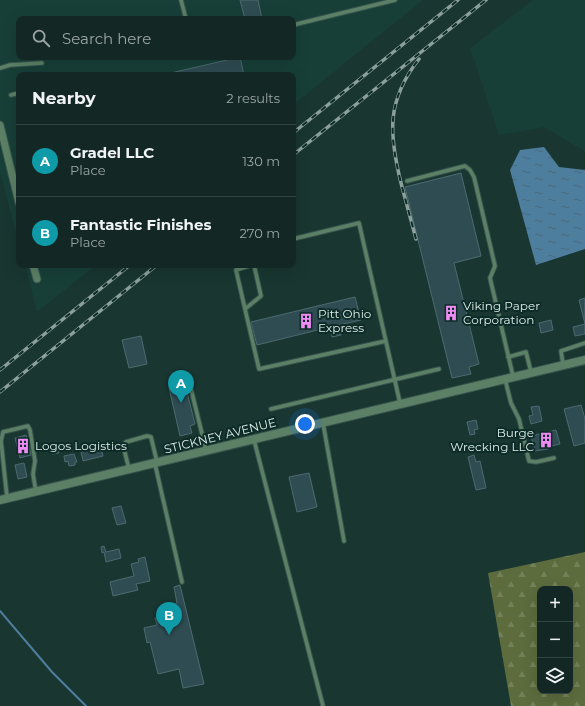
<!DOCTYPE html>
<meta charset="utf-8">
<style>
:root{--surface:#132825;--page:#1c302d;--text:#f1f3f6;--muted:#9da6a7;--line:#324442;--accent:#f08bf6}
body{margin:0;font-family:Montserrat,sans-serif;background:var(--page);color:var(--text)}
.controls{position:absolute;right:12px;bottom:12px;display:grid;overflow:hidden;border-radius:8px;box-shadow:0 4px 16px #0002}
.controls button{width:36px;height:36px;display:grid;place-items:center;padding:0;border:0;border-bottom:1px solid var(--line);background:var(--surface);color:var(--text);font:20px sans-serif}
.you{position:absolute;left:305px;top:424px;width:14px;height:14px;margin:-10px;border:3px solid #fff;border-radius:50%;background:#1a73e8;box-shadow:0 0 0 6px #1a73e833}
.badge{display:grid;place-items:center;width:26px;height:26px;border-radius:50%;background:var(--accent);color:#fff;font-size:13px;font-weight:700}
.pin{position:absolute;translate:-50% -33px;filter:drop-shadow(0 1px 2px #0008)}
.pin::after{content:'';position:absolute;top:21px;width:14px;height:12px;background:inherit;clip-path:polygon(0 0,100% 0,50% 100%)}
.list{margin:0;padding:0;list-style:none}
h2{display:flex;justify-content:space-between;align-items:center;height:52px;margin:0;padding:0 16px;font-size:17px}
h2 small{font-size:13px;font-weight:400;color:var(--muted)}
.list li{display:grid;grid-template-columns:26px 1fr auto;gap:12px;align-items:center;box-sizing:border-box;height:72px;padding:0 16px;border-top:1px solid var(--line)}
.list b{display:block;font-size:15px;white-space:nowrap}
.list p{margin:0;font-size:13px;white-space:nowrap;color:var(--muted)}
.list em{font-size:13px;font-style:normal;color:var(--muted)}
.icon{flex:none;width:22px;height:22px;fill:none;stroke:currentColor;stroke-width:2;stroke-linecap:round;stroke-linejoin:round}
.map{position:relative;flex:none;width:585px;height:706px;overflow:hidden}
.search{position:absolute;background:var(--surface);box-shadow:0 4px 16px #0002;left:16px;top:16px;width:280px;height:44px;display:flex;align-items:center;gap:10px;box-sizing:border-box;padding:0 14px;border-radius:8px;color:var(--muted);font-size:15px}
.panel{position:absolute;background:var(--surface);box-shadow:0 4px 16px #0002;left:16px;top:72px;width:280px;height:196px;border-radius:8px}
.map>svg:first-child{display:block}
</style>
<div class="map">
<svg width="585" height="706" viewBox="0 0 585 706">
<defs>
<pattern id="forest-firs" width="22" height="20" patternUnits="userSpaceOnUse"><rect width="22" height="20" fill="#5c6c3d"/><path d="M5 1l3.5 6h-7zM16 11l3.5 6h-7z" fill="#738159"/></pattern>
<pattern id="water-ripples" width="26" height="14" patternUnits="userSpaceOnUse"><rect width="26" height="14" fill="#4e7e9d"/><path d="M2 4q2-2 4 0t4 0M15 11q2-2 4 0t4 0" fill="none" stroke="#49687a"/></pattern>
</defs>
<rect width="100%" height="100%" fill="#193631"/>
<!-- built -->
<path fill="#173f38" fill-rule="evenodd" d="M0 0H423L293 105V75H19V244L0 173ZM19 19H293V57H19Z
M533 0H585V151L567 141 544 127 499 135 470 48Z
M25 265H96L37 312Z"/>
<!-- forest -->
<path fill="url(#forest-firs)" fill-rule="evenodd" d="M585 552V706H511L488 573ZM540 589H570V691H540Z"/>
<!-- water -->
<path fill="url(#water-ripples)" d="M544 147 559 167 585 170V249L536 265 510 170 520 150Z"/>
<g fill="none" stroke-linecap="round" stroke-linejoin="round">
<!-- stream -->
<path stroke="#4e7e9d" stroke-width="2" d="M0 611 52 672 86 706"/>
</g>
<!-- building -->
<path fill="#2f4c52" stroke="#4c6b70" d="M240 0H258L262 19H245Z
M240 57 244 75H162Z
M461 173 481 256 454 263 479 364 469 367 471 374 452 378 405 187Z
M355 297 361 320 339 325 341 335 332 337 330 327 257 345 251 322Z
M585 298V334L575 336 573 327 585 324 579 300Z
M551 320 553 330 541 333 539 323Z
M141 336 147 364 129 368 122 340Z
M185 384 195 424 190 426 192 433 180 436 169 388Z
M581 405 585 419V443L574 446 564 409Z
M539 406 542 421 531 424 529 416 533 415 531 407Z
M476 420 478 429 474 430 475 434 470 435 467 422Z
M556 430 560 444 547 447 548 449 535 451 531 436Z
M26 435 31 455 20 458 15 438Z
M57 446 59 453 52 454 50 447Z
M101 447 103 456 83 461 81 452Z
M74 454 77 462H75V465L69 466 68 461 65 462 64 456Z
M474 455 476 462 480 461 486 488 476 490 468 457Z
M24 463 27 477 18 479 15 465Z
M309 473 317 507 297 512 289 477Z
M121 506 126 523 117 525 112 508Z
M104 546 106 552 119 549 121 558 106 562 104 552 102 553 101 547Z
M145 557 150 581 136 584 138 590 113 596 110 582 134 576 131 564 139 562 138 559Z
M180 585 204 684 183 688 179 669 158 674 150 642 147 643 144 628 157 625 155 618 166 615 168 622 177 620 173 604 177 603 174 587Z"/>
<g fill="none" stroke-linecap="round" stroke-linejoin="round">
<defs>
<path id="service" d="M181 0 186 19
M293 25 395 0
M0 68 10 65 42 63
M11 95 19 93
M407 181 465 166 470 170 474 177 495 266 490 278 513 376
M293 239 359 223 400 403
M254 265 261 296 245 309 259 369 386 341
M245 309 236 270 252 265
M508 357 526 352 531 372
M563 364 561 351 585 343
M188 377 206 450
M505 379 511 403 519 419 529 461 536 462 554 458
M271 409 439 369
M323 423 344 541
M254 440 323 706
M155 464 182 582
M129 469 123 445 126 442 147 436 151 437 157 462
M7 497 1 441 3 432 28 426 30 430 35 461 33 474 36 492"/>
<path id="minor" d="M0 125 19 203
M33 265 37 279"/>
<path id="tertiary" d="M0 500 585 360"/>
</defs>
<!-- service casing -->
<use href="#service" stroke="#38534e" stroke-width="5.5"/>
<!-- minor casing -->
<use href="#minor" stroke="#38534e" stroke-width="9"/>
<!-- tertiary casing -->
<use href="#tertiary" stroke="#38534e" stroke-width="10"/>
<!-- service -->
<use href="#service" stroke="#5b8065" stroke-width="3.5"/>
<!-- minor -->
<use href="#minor" stroke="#5b8065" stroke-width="7"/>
<!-- tertiary -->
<use href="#tertiary" stroke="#5b8065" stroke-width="8"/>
<defs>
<path id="rail" d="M293 133 458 0
M293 155 486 0
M416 239C411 220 406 202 401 183 389 134 386 101 419 59
M0 370 130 265
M0 392 157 265"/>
</defs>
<!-- rail casing -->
<use href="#rail" stroke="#8ba09c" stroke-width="3.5"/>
<!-- rail -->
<use href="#rail" stroke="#0e2c27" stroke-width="2" stroke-dasharray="6" stroke-linecap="butt"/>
</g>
<!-- icons -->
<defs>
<symbol id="building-bare" viewBox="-9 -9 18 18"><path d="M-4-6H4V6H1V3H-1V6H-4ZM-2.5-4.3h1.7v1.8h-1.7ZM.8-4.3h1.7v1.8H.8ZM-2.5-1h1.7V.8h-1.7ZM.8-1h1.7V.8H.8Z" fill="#f08bf6" stroke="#0e2c27" stroke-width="2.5" paint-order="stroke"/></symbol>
</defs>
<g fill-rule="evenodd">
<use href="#building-bare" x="440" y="302" width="22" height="22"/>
<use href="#building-bare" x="295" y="310" width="22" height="22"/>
<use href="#building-bare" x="535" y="429" width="22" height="22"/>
<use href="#building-bare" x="12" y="435" width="22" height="22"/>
</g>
<g text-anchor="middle" stroke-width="4" stroke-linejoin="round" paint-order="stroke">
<!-- poi labels -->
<g font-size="12" fill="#dcece9" stroke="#0e2c27" text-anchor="start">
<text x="463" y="310">Viking Paper<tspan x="463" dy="14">Corporation</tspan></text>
<text x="318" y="318">Pitt Ohio<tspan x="318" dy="14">Express</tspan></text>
<text x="534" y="437" text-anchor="end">Burge<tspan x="534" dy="14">Wrecking LLC</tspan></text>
<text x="35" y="450">Logos Logistics</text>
</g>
<!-- street labels -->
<g font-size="12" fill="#dcece9" stroke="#0e2c27">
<text transform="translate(220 436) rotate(-14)" y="4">STICKNEY AVENUE</text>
</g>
</g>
</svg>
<div class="controls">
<button>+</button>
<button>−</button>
<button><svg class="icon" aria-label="layers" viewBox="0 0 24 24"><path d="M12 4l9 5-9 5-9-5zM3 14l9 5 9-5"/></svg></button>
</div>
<div class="you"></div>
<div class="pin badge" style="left:181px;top:403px;background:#0f9aa8">A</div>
<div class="pin badge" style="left:169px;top:635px;background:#0f9aa8">B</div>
<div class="search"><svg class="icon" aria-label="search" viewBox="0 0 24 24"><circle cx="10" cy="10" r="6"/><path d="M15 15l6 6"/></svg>Search here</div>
<section class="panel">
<h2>Nearby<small>2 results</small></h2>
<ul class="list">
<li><span class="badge" style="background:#0f9aa8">A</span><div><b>Gradel LLC</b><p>Place</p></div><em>130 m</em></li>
<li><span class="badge" style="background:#0f9aa8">B</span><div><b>Fantastic Finishes</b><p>Place</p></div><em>270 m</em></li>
</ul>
</section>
</div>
